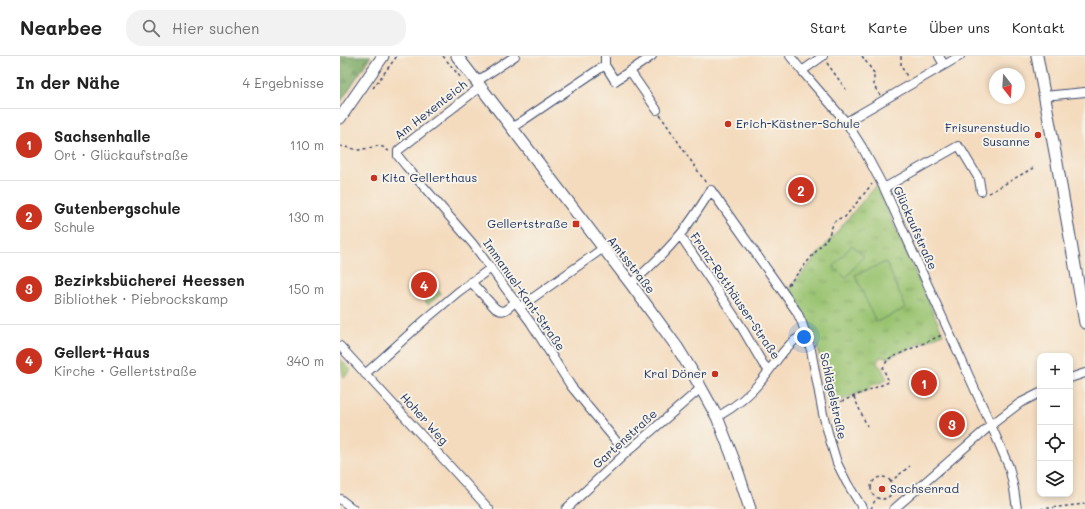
<!DOCTYPE html>
<html lang="de">
<meta charset="utf-8">
<style>
:root{--surface:#fff;--page:#f2f2f2;--text:#222;--muted:#767676;--line:#e0e0e0;--accent:#c8321e}
body{margin:0;font-family:Mali,sans-serif;background:var(--page);color:var(--text)}
.controls{position:absolute;right:12px;bottom:12px;display:grid;overflow:hidden;border-radius:8px;box-shadow:0 2px 6px #0003}
.controls button{width:36px;height:36px;display:grid;place-items:center;padding:0;border:0;border-bottom:1px solid var(--line);background:var(--surface);color:var(--text);font:20px sans-serif}
.compass{position:absolute;left:649px;top:12px;width:36px;height:36px;border-radius:50%;background:var(--surface);box-shadow:0 2px 6px #0003;rotate:163deg}
.you{position:absolute;left:464px;top:281px;width:14px;height:14px;margin:-10px;border:3px solid #fff;border-radius:50%;background:#1a73e8;box-shadow:0 0 0 6px #1a73e833}
.badge{display:grid;place-items:center;width:26px;height:26px;border-radius:50%;background:var(--accent);color:#fff;font-size:13px;font-weight:700}
.pin{position:absolute;translate:-50% -50%;border:2px solid #fff;box-shadow:0 1px 4px #0006}
.list{margin:0;padding:0;list-style:none}
h2{display:flex;justify-content:space-between;align-items:center;height:52px;margin:0;padding:0 16px;font-size:17px}
h2 small{font-size:13px;font-weight:400;color:var(--muted)}
.list li{display:grid;grid-template-columns:26px 1fr auto;gap:12px;align-items:center;box-sizing:border-box;height:72px;padding:0 16px;border-top:1px solid var(--line)}
.list b{display:block;font-size:15px;white-space:nowrap}
.list p{margin:0;font-size:13px;white-space:nowrap;color:var(--muted)}
.list em{font-size:13px;font-style:normal;color:var(--muted)}
.icon{flex:none;width:22px;height:22px;fill:none;stroke:currentColor;stroke-width:2;stroke-linecap:round;stroke-linejoin:round}
.map{position:relative;flex:none;width:745px;height:453px;overflow:hidden}
header{display:flex;align-items:center;gap:24px;box-sizing:border-box;height:56px;padding:0 20px;background:var(--surface);border-bottom:1px solid var(--line)}
header strong{font-size:19px}
nav{display:flex;gap:22px;margin-inline-start:auto;font-size:14px}
.search{width:280px;height:36px;background:var(--page);display:flex;align-items:center;gap:10px;box-sizing:border-box;padding:0 14px;border-radius:16px;color:var(--muted);font-size:15px}
main{display:flex}
aside{flex:1;background:var(--surface)}
.map>svg:first-child{display:block}
</style>
<header>
<strong>Nearbee</strong>
<div class="search"><svg class="icon" aria-label="search" viewBox="0 0 24 24"><circle cx="10" cy="10" r="6"/><path d="M15 15l6 6"/></svg>Hier suchen</div>
<nav><a>Start</a><a>Karte</a><a>Über uns</a><a>Kontakt</a></nav>
</header>
<main>
<aside>
<h2>In der Nähe<small>4 Ergebnisse</small></h2>
<ul class="list">
<li><span class="badge">1</span><div><b>Sachsenhalle</b><p>Ort · Glückaufstraße</p></div><em>110 m</em></li>
<li><span class="badge">2</span><div><b>Gutenbergschule</b><p>Schule</p></div><em>130 m</em></li>
<li><span class="badge">3</span><div><b>Bezirksbücherei Heessen</b><p>Bibliothek · Piebrockskamp</p></div><em>150 m</em></li>
<li><span class="badge">4</span><div><b>Gellert-Haus</b><p>Kirche · Gellertstraße</p></div><em>340 m</em></li>
</ul>
</aside>
<div class="map">
<svg width="745" height="453" viewBox="0 0 745 453">
<defs>
<pattern id="grass-tufts" width="24" height="20" patternUnits="userSpaceOnUse"><rect width="24" height="20" fill="#99c370"/><path d="M3 7l-1-3M5 7V3M7 7l1-3M15 17l-1-3M17 17v-4M19 17l1-3" fill="none" stroke="#7c9f5f"/></pattern>
<pattern id="forest-firs" width="22" height="20" patternUnits="userSpaceOnUse"><rect width="22" height="20" fill="#7aa962"/><path d="M5 1l3.5 6h-7zM16 11l3.5 6h-7z" fill="#638a54"/></pattern>
</defs>
<rect width="100%" height="100%" fill="#f7f3e8"/>
<filter id="ink" filterUnits="userSpaceOnUse"><feTurbulence type="fractalNoise" baseFrequency=".025" numOctaves="2"/><feDisplacementMap in="SourceGraphic" scale="8" xChannelSelector="R" yChannelSelector="G"/><feConvolveMatrix kernelMatrix="1 2 1 2 8 2 1 2 1" color-interpolation-filters="sRGB"/></filter>
<filter id="wash" filterUnits="userSpaceOnUse"><feTurbulence type="fractalNoise" baseFrequency=".012" numOctaves="4" result="noise"/><feDisplacementMap in="SourceGraphic" scale="16" xChannelSelector="R" yChannelSelector="G"/><feGaussianBlur stdDeviation="0.9" result="paint"/><feColorMatrix in="noise" values="0 0 0 0 0 0 0 0 0 0 0 0 0 0 0 0 0 1.4 0 .05"/><feComposite in="paint" operator="in"/></filter>
<g filter="url(#wash)">
<rect width="100%" height="100%" fill="#f4dbbe"/>
<!-- grass -->
<path fill="url(#grass-tufts)" stroke="#5a7967" d="M536 129 603 278 547 302 542 301 539 302C535 309 539 308 542 313 544 316 545 320 547 324L528 331 529 333 488 350C483 320 480 289 467 262 462 252 455 242 449 233Z
M0 303 11 314 4 322Z"/>
<!-- forest -->
<path fill="url(#forest-firs)" stroke="#4a6c60" d="M0 0H31L0 47Z"/>
<!-- garden -->
<path fill="#99c370" stroke="#5a7967" d="M512 189 524 200 506 222 493 211Z
M546 206 566 252 536 266 515 219Z
M98 234 101 238 88 249 85 245Z"/>
</g>
<g filter="url(#ink)">
<g fill="none" stroke-linecap="round" stroke-linejoin="round">
<defs>
<path id="street" d="M450 0 462 15 506 66 522 91 544 132 651 369 669 411 674 433 677 453
M599 0 604 9
M265 9V0
M290 15 317 54
M462 15 483 0
M136 26 175 0
M140 31 60 93 58 95V100L66 110 133 188 191 267 231 330 286 397
M704 40 745 36
M506 66 620 0
M172 72 265 9 275 25 312 0
M544 132 618 90 621 93 639 123 641 135
M340 179 399 267 423 308 429 314
M131 226 155 252C164 259 169 251 176 245
M291 228C308 213 324 198 339 180 351 166 361 150 371 134L457 256 462 267 471 294 483 358 490 384 497 407 507 427 523 453
M180 251 262 193
M0 290 149 453
M25 318 85 264 118 236 151 212
M730 322 745 317
M377 361C393 352 409 340 421 325 432 312 441 295 455 284 458 282 462 280 465 277
M0 443 13 453
M226 453 286 397 361 332
M554 453 651 369 680 347 700 337"/>
<path id="secondary" d="M117 0 291 228 337 291 350 312 377 361 395 407 410 453
M697 0 717 107 745 267
M0 62 43 0"/>
</defs>
<!-- street casing -->
<use href="#street" stroke="#3c496c" stroke-width="10"/>
<!-- secondary casing -->
<use href="#secondary" stroke="#3c496c" stroke-width="13"/>
<!-- path -->
<path stroke="#3c496c" stroke-width="1.5" stroke-dasharray="3 3" stroke-linecap="butt" d="M103 0 121 22
M522 0 534 17V30L540 39
M561 0V10L568 22
M487 7 507 35
M33 32 57 0
M320 59 366 127
M0 90 19 94 38 90 43 91 50 96
M649 137 693 112
M448 229 488 181 494 166 498 163 505 161 532 128
M514 341 527 370
M490 350 549 326 543 312 548 303 602 279
M531 432a11 11 0 1 1 22 0a11 11 0 1 1-22 0Z
M550 426 570 410
M531 453 536 442
M701 453 745 448"/>
<!-- street -->
<use href="#street" stroke="#fff" stroke-width="8"/>
<!-- secondary -->
<use href="#secondary" stroke="#fff" stroke-width="11"/>
</g>
</g>
<!-- markers -->
<g fill="#c8321e" stroke="#f7f3e8" stroke-width="1.5">
<circle cx="388" cy="68" r="4"/>
<circle cx="698" cy="79" r="4"/>
<circle cx="34" cy="122" r="4"/>
<rect x="232" y="164" width="8" height="8" rx="2"/>
<circle cx="375" cy="318" r="4"/>
<circle cx="542" cy="433" r="4"/>
</g>
<g text-anchor="middle" stroke-width="4" stroke-linejoin="round" paint-order="stroke">
<!-- street labels -->
<g font-size="12" fill="#1b2f5e" stroke="#f7f3e8">
<text transform="translate(91 54) rotate(-38)" y="4">Am Hexenteich</text>
<text transform="translate(575 172) rotate(66)" y="4">Glückaufstraße</text>
<text transform="translate(291 209) rotate(52)" y="4">Amtsstraße</text>
<text transform="translate(184 239) rotate(55)" y="4">Immanuel-Kant-Straße</text>
<text transform="translate(395 240) rotate(56)" y="4">Franz-Rotthäuser-Straße</text>
<text transform="translate(493 340) rotate(78)" y="4">Schlägelstraße</text>
<text transform="translate(84 363) rotate(48)" y="4">Hoher Weg</text>
<text transform="translate(285 383) rotate(-42)" y="4">Gartenstraße</text>
</g>
<!-- poi labels -->
<g font-size="12" fill="#1b2f5e" stroke="#f7f3e8" text-anchor="start">
<text x="396" y="72">Erich-Kästner-Schule</text>
<text x="690" y="76" text-anchor="end">Frisurenstudio<tspan x="690" dy="14">Susanne</tspan></text>
<text x="42" y="126">Kita Gellerthaus</text>
<text x="228" y="172" text-anchor="end">Gellertstraße</text>
<text x="367" y="322" text-anchor="end">Kral Döner</text>
<text x="550" y="437">Sachsenrad</text>
</g>
</g>
</svg>
<div class="controls">
<button>+</button>
<button>−</button>
<button><svg class="icon" aria-label="locate" viewBox="0 0 24 24"><circle cx="12" cy="12" r="6"/><path d="M12 2v4M12 18v4M2 12h4M18 12h4"/></svg></button>
<button><svg class="icon" aria-label="layers" viewBox="0 0 24 24"><path d="M12 4l9 5-9 5-9-5zM3 14l9 5 9-5"/></svg></button>
</div>
<svg class="compass" viewBox="-18 -18 36 36"><path d="M0-13l5 13h-10z" fill="#e53935"/><path d="M0 13l5-13h-10z" fill="#767676"/></svg>
<div class="you"></div>
<div class="pin badge" style="left:584px;top:327px">1</div>
<div class="pin badge" style="left:461px;top:134px">2</div>
<div class="pin badge" style="left:612px;top:368px">3</div>
<div class="pin badge" style="left:84px;top:229px">4</div>
</div>
</main>
